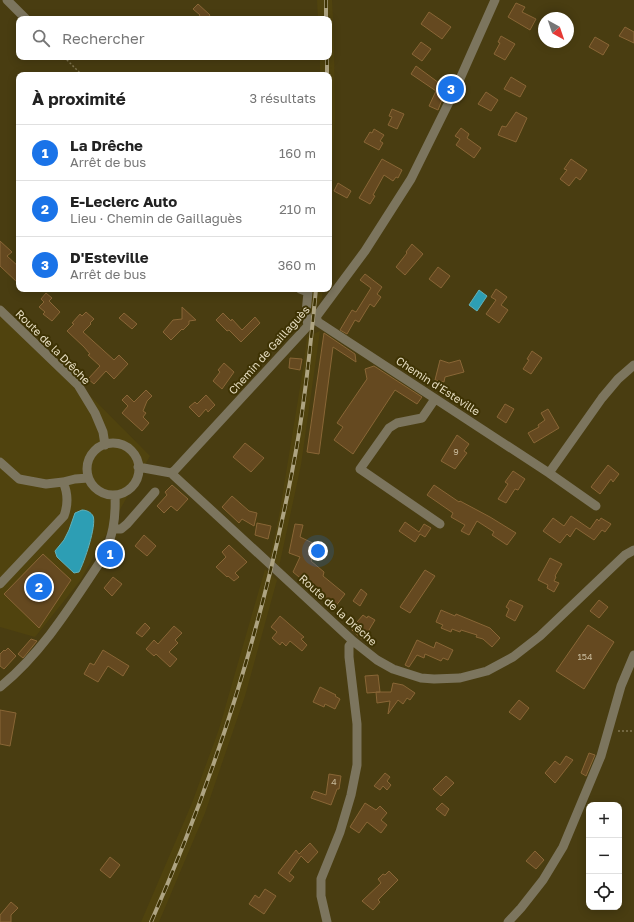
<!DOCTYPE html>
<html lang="fr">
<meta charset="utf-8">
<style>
:root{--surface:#fff;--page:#f6f6f6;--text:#222;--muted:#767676;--line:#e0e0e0;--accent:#1a73e8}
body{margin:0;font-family:"Golos Text",sans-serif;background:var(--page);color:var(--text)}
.controls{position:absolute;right:12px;bottom:12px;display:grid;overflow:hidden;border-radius:8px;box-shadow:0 2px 10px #0003}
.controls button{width:36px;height:36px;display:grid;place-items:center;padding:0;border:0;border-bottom:1px solid var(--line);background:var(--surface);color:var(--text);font:20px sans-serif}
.compass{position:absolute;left:538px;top:12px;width:36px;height:36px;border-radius:50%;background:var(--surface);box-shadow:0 2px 10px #0003;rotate:140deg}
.you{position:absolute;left:318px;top:551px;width:14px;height:14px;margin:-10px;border:3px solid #fff;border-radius:50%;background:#1a73e8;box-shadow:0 0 0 6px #1a73e833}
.badge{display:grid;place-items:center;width:26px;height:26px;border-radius:50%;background:var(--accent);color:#fff;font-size:13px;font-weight:700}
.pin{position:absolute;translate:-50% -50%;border:2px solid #fff;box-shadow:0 1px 4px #0006}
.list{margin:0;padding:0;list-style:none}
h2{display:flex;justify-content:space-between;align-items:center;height:52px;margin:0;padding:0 16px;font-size:17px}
h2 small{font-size:13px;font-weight:400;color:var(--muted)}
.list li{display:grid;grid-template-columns:26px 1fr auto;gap:12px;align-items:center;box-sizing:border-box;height:56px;padding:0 16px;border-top:1px solid var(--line)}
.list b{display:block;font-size:15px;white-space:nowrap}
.list p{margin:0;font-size:13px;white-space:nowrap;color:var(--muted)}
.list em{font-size:13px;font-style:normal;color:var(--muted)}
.icon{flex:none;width:22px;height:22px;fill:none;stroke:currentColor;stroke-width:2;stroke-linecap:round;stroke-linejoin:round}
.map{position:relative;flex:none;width:634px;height:922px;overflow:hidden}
.search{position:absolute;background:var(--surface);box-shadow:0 2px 10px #0003;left:16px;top:16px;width:316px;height:44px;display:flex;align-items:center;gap:10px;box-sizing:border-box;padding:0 14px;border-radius:8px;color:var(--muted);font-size:15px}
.panel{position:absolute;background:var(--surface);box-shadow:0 2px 10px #0003;left:16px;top:72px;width:316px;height:220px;border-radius:8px}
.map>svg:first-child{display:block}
</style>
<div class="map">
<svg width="634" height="922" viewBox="0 0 634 922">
<rect width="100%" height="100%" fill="#493d11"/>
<!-- built -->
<path fill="#50430e" d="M317 0H332L334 43 335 118 329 217V75H320V57H329V19H318Z
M312 289H323L322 298 308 318Z
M0 305 150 456 80 581 35 637 0 627Z
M320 331 301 465 279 567 270 557 279 516 303 369 307 337Z
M265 569 277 580 245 696 205 813 159 922H141L192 803 219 729Z"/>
<!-- water -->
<path fill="#2d9eb4" stroke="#64b1b8" d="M479 290 487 296 477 311 469 305Z
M82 510C86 510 91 512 93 516 97 525 84 563 79 572L74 573 57 557 55 551 64 540 69 530 75 513Z"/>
<!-- building -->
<path fill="#654920" stroke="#896636" d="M516 3 525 7 522 12 536 19 530 30 508 17Z
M198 4 210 15 207 19H197L200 15 193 9Z
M429 12 451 27 442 39 421 24Z
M625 27 634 32V43L619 36Z
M501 36 515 44 505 60 494 54 500 43 498 42Z
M595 37 609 45 603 55 589 47Z
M421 42 431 49 422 61 412 54Z
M416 66 439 83 447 87 438 110 429 106 436 91 411 74Z
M511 77 526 86 520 97 504 89Z
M486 92 498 100 491 111 478 104Z
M392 109 404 114 397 129 388 125 392 117 389 116Z
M516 112 527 118 516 142 498 135 502 126 506 127Z
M461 128 469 134 467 138 481 148 474 158 456 145 460 139 455 136Z
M374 129 384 135 380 141 383 143 379 150 364 142 370 132 372 133Z
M382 159 402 170 398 178 396 177 393 181 384 175 373 195 375 196 370 204 359 198Z
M571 159 587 170 580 180 576 177 569 186 560 179 567 170 564 169Z
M338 183 351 191 347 198 334 191Z
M0 241 12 252 7 256 19 267V284L0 266Z
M412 244 423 254 405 275 396 267 407 253 406 252Z
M438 267 450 276 441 288 429 279Z
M365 274 382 287 377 294 381 297 374 307 370 304 359 322 355 320 347 334 340 330 352 310 356 312 371 288 360 280Z
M496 289 507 297 501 305 508 310 499 323 486 314 496 300 491 297Z
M46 293 52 298 49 301 60 312 52 321 43 314 45 312 39 307 44 302 41 299Z
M182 307 196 320 189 321V324L183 330 182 329 171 340 163 332 173 320 182 319Z
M86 312 94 319 90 323 91 324 83 332 114 360 119 355 128 364 114 379 106 371 94 384 88 379 100 366 88 355 90 354 84 347 67 331 74 324 72 323 80 314 82 316Z
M124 313 137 324 132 329 119 318Z
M223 313 231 321 232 319 242 330 255 317 260 323 241 342 229 330 227 331 216 320Z
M324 333 355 354 356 362 333 347 319 454 307 452Z
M532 351 542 358 531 374 523 369 529 360 527 359Z
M290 358 302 359 300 370 289 368Z
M440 360 449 363 460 360 464 372 445 377 444 382 435 380Z
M224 363 234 372 222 389 213 381 220 372 218 370Z
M374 366 422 397 417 404 395 390 353 454 334 440 343 427 337 423 367 379 365 369Z
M146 390 152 396 147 401 143 411 146 413 143 417 149 423 142 431 122 413 128 406 122 400 127 395 134 402Z
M206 395 215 405 208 412 206 409 199 417 189 407 195 402 197 404Z
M505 404 514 409 506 423 497 417Z
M548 409 559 428 534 443 528 433 539 427 538 425 545 420 541 413Z
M457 435 469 444 464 451 467 453 455 469 441 461Z
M245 443 264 458 251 472 233 457Z
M608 465 619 474 613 482 611 479 600 494 591 487Z
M513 471 525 479 518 490 515 489 506 503 498 499 508 484 505 482Z
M172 485 188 499 177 511 171 506 164 513 157 506 167 495 165 492Z
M434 485 459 502 460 501 490 517 516 533 507 545 492 535 494 532 477 521 469 535 461 531 465 525 451 517 453 513 427 495Z
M232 496 249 511 257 513 254 526 242 519 239 523 222 507Z
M571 516 590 529 597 519 599 521 601 518 611 524 605 532 602 530 594 540 576 528 570 537 567 534 560 543 543 531 553 518 564 526Z
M405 522 419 532 424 524 431 528 425 537 420 534 415 542 399 531Z
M257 523 271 526 268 539 255 535Z
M295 524 303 525 300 537 319 546 311 561 324 572 323 576 345 594 335 607 293 572 300 557 289 553Z
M144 535 156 546 147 556 135 546Z
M229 545 247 562 235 573 239 577 234 581 228 576 227 577 216 567 226 557 222 552Z
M43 554 71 580 39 628 4 594Z
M550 558 562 564 555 576 556 577 554 581 559 583 554 592 547 588 548 585 538 580Z
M425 570 435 576 410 613 400 607Z
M113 577 122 584 112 596 104 588Z
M361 589 367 594 360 606 353 601Z
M510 600 523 606 515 621 506 616 509 609 506 607Z
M599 600 608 607 599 618 590 611Z
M441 610 455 616 456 614 490 628 500 638 492 647 483 639 476 637 477 635 461 630 460 632 452 629 451 632 441 628 443 625 436 622Z
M363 615 367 618 368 616 375 620 363 640 351 629Z
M280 616 304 637 301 639 307 645 302 651 290 641 286 646 282 642 280 645 272 638 277 632 271 627Z
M145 623 150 628 142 637 136 633Z
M588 625 614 642 584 689 556 671Z
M174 626 182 633 175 640 178 643 169 652 177 659 170 667 156 654 154 656 146 649 154 640 158 644Z
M31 639 37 641 23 658 18 654Z
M417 640 434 648 436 642 453 650 448 660 443 658 441 661 425 654 424 658 417 655 409 667 405 665Z
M8 648 16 656 4 669 0 666V654L4 650 5 651Z
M103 650 129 666 123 676 108 666 98 682 84 674 90 663 94 665Z
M378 675 380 692 367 693 365 676Z
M393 683 403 685 415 693 410 700 407 698 403 704 398 700 388 714 390 701 377 703 376 692H391Z
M320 687 336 695 335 696 340 699 335 709 325 704 324 707 313 702Z
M519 700 529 708 520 720 509 712Z
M0 710 16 713 10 746 0 744Z
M589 753 595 755 586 776 581 773Z
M566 756 573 760 555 783 545 773 555 761 560 765Z
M385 773 390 777 387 781 391 785 387 790 383 786 380 790 374 786Z
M329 774 341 776 339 789H337L331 805 311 798 314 791 326 795Z
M446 776 454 783 441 796 433 789Z
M365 803 376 810 380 806 387 813 381 820 387 825 381 833 367 822 359 833 350 827Z
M442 803 449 809 445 816 436 809Z
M310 843 318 852 308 863 301 856 289 873 294 877 290 882 278 873 296 850 299 854Z
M535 851 544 860 536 869 526 861Z
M110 857 120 865 110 878 100 870Z
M389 871 398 880 378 900 380 902 373 910 362 901 381 883 378 879 383 874 385 875Z
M265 889 276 896 264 914 249 904 255 895 259 898Z
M11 902 18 908 11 915V922H0V915Z"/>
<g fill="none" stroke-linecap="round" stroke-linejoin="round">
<!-- path -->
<path stroke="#817650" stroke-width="1.5" stroke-dasharray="2 2" stroke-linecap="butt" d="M64 57 82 75
M618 731H634"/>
<!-- minor -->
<path stroke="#7c755e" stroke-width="9" d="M7 0 26 19
M300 289 308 292 306 313 308 326
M0 310 78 385 95 413 103 432 105 445
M316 317 318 322 549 473 596 506
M435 399 422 418 397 423 389 428 360 469 440 524
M87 469a26 26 0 1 1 52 0a26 26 0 1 1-52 0Z
M0 462 19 479 46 484 63 482 75 479 88 478
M138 467 171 473 272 566 353 641 377 660 393 669 421 678 434 679 460 678 487 671 513 657 540 636 625 555 634 550
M171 473 175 470 316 317 365 251 411 179 455 90 495 0
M549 473 602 398 618 379 634 365
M113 529H121L127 524 155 492
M0 584 64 516C68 505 68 493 63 482
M0 687C43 652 72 604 102 559 113 537 116 519 115 495
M327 922 321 896V879L340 832 351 795 357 765V724L349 657V646L353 641
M508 922 521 908 543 880 563 847 601 756 621 686 634 655"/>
<defs>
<path id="rail" d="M326 0V19
M327 57V75
M151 922C215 778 262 627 292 472 304 412 310 350 316 289"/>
</defs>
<!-- rail casing -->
<use href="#rail" stroke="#aea482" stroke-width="4"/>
<!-- rail -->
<use href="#rail" stroke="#3e3304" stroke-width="2.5" stroke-dasharray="8" stroke-linecap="butt"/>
</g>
<g text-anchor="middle" stroke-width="4" stroke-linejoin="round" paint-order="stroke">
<!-- number labels -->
<g font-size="9" fill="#c5b798">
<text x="456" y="455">9</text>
<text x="585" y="660">154</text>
<text x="334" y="785">4</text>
</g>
<!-- street labels -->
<g font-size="11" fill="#e5dcc0" stroke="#3e3304">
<text transform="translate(53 347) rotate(45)" y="4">Route de la Drêche</text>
<text transform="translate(269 350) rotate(-48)" y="4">Chemin de Gaillaguès</text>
<text transform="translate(438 386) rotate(33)" y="4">Chemin d'Esteville</text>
<text transform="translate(338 610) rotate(42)" y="4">Route de la Drêche</text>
</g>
</g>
</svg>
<div class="controls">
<button>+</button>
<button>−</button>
<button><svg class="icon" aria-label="locate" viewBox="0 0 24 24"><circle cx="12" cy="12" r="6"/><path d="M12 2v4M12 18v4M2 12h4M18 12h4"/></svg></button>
</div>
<svg class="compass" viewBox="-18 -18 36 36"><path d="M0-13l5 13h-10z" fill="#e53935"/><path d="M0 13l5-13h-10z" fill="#767676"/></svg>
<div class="you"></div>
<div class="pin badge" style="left:110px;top:554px">1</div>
<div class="pin badge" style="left:39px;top:587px">2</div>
<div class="pin badge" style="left:451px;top:89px">3</div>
<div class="search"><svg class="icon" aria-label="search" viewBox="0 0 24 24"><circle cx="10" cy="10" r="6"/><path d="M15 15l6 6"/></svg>Rechercher</div>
<section class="panel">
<h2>À proximité<small>3 résultats</small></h2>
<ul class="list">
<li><span class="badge">1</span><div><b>La Drêche</b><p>Arrêt de bus</p></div><em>160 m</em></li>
<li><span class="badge">2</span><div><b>E-Leclerc Auto</b><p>Lieu · Chemin de Gaillaguès</p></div><em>210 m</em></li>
<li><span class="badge">3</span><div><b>D'Esteville</b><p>Arrêt de bus</p></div><em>360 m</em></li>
</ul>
</section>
</div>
